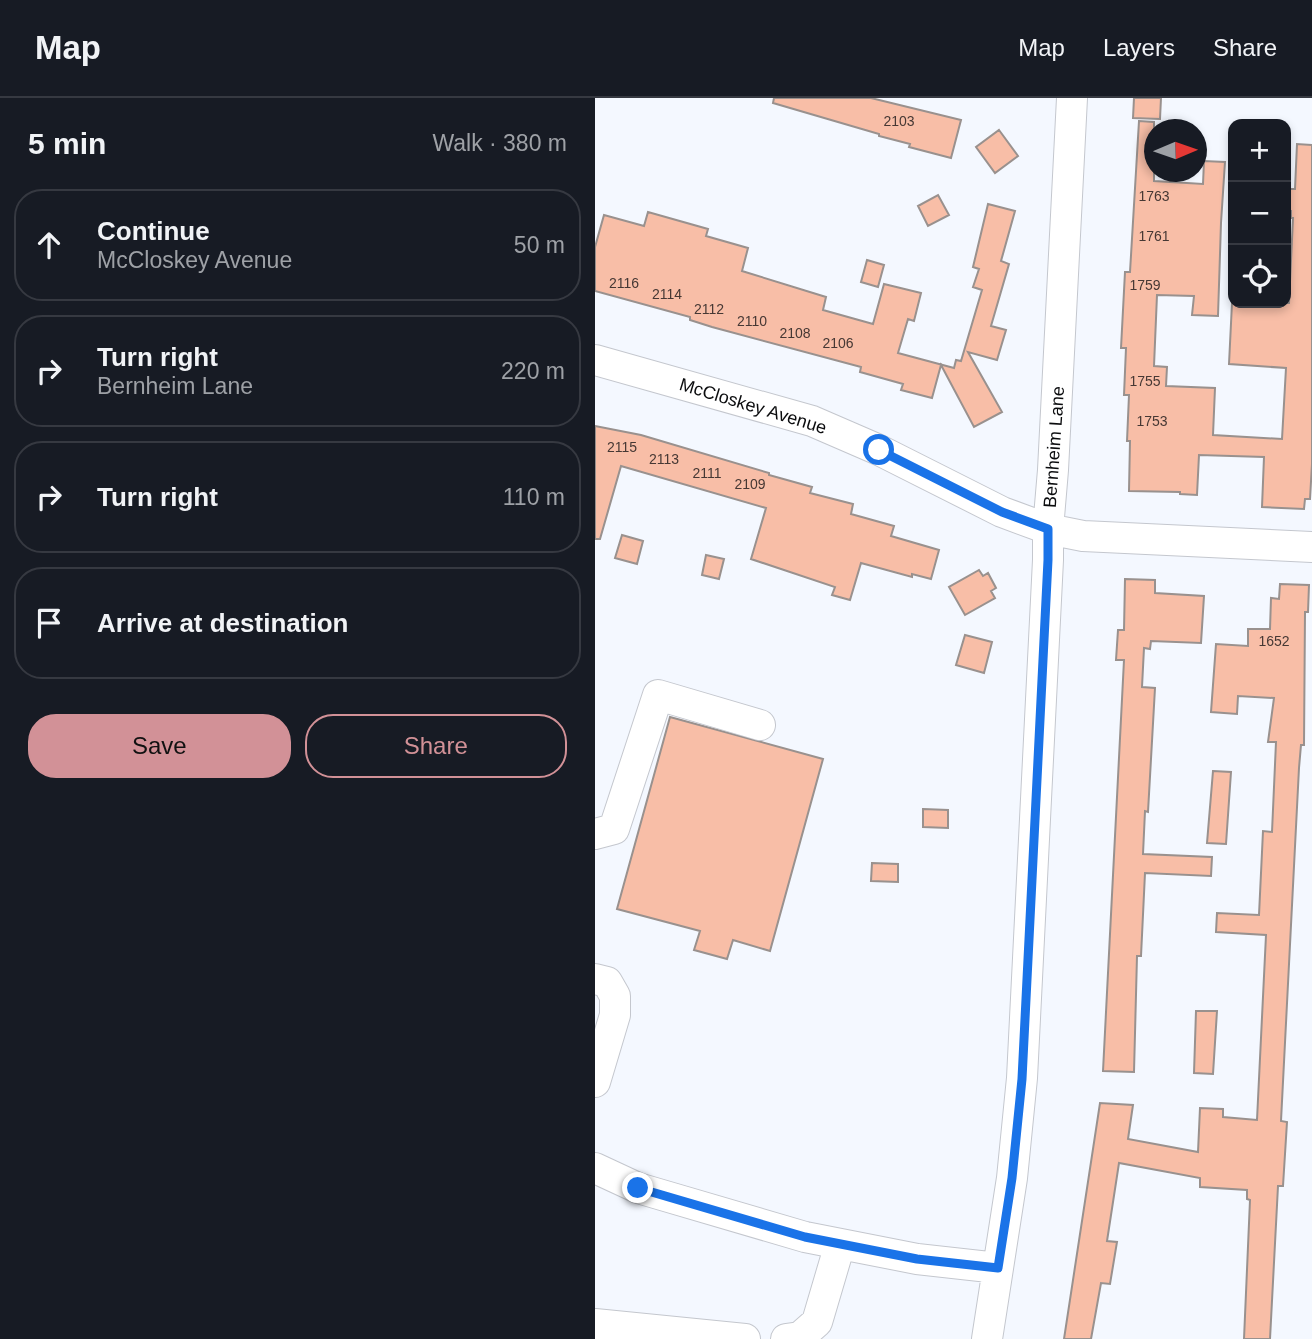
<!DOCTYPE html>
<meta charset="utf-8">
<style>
:root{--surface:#171b24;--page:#242831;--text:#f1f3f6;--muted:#9ea1a6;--line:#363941;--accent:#d29197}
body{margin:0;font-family:Helvetica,sans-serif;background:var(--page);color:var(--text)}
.controls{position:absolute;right:21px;top:21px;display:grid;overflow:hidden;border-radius:14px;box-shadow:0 4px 10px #0003}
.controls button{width:63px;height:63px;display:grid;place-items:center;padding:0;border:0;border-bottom:2px solid var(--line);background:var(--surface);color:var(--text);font:35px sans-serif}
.compass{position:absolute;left:549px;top:21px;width:63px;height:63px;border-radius:50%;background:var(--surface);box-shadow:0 4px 10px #0003;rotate:88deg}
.stop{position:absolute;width:21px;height:21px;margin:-16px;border:5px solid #1a73e8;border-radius:50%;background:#fff}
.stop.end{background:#1a73e8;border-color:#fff;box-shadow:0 2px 7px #0008}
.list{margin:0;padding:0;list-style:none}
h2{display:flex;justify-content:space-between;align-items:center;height:91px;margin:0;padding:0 28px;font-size:30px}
h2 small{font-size:23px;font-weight:400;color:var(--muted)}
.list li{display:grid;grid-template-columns:46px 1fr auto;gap:21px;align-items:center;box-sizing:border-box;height:112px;margin:0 14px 14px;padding:0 14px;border:2px solid var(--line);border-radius:28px}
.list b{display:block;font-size:26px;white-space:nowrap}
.list p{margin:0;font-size:23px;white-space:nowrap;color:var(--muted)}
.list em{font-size:23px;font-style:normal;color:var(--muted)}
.actions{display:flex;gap:14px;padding:21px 28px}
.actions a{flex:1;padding:16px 0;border:2px solid var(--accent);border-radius:28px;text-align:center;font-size:24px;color:var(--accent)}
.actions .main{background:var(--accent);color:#111}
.icon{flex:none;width:38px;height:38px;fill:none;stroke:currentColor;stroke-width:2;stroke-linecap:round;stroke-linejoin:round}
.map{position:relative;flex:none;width:717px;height:1241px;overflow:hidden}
header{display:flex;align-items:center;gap:42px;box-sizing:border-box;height:98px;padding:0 35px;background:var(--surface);border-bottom:2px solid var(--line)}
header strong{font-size:33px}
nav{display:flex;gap:38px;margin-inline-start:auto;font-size:24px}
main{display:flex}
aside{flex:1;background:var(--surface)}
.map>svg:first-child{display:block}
</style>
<header>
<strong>Map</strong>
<nav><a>Map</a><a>Layers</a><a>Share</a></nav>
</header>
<main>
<aside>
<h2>5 min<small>Walk · 380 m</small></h2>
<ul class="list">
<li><svg class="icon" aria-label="ahead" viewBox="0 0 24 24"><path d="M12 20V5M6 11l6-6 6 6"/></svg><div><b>Continue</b><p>McCloskey Avenue</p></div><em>50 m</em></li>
<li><svg class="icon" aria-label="right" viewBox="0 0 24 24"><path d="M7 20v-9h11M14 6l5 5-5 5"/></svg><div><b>Turn right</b><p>Bernheim Lane</p></div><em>220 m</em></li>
<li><svg class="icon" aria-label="right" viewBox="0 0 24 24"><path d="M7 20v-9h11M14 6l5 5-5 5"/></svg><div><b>Turn right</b></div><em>110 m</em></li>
<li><svg class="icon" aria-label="arrive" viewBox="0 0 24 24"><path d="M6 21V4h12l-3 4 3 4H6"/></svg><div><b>Arrive at destination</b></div></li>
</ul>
<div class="actions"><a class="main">Save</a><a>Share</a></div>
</aside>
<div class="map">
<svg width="717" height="1241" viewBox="0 0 717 1241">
<rect width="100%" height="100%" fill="#f4f8ff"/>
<!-- building -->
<path fill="#f8bea7" stroke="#99918e" stroke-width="2" d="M179 0H276L366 22 356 60 314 49 315 46 284 38V36L178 5Z
M539 0H566L565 21 538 20Z
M544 23 559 24V83L608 86 609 63 630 64 626 125 623 218 597 217 599 198 562 197 559 268 572 269 571 288 620 290 618 337 687 341 691 270 634 266 637 205H694L698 120H696V113H691V91H700L702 46 717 47V366L715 401H710L709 411 667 409 669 359 604 357 602 397 585 396V394L534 393 535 343H532L534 297H529L531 250H526L530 174H535Z
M404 32 423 58 400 75 381 49Z
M343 97 354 117 333 128 323 108Z
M393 106 420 113 406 163 414 166 396 228 411 232 402 262 373 254 407 314 379 329 346 267 337 300 306 292 308 286 265 274 266 269 117 229 95 222V219L0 193V149L9 117 49 128 53 114 113 131 111 138 153 150 147 173 231 199 228 212 278 226 289 186 326 195 319 223 313 221 303 255 359 270 361 262 366 263 387 192 378 189 384 171 378 169Z
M272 162 289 167 283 189 266 184Z
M0 328 46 337 174 375V377L217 389 215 395 258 406 256 416 299 428 296 438 344 452 336 481 317 476V479L266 465 255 502 237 497 240 489 156 461 171 410 26 368 5 441H0Z
M27 437 48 443 42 466 20 460Z
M111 457 129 461 124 481 107 477Z
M384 472 388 478 393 475 401 490 396 493 400 500 370 517 354 489Z
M530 481 560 482V495L609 498 606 545 556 543 555 551 549 550 547 589 560 590 553 714 550 713 548 756 617 759 616 778 550 775 546 858H542L539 974 508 973 529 562H521L523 532H529Z
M685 486 714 487 713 514H710L709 647H706L704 670 686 1023 692 1024 688 1088H683L675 1241H649L655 1102 652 1101V1092L605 1089V1080L524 1065 512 1143 522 1144 515 1186 506 1185 496 1241H469L505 1005 538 1007 533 1041 603 1054 605 1010 628 1011V1019L662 1022 671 837 621 834 622 815 664 817 668 733 677 734 681 644H673L679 600 643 598 642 616 616 614 621 546 653 548V531H675L676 500 684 501Z
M370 537 397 544 389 575 361 567Z
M75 619 228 661 175 853 138 842 132 861 99 852 105 833 22 811Z
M618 673 636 674 631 746 612 745Z
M328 711 353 712V730L328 729Z
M277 765 303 766V784L276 783Z
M601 913H622L618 976 599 975Z"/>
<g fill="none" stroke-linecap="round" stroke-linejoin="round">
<defs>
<path id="minor" d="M0 262 217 323 284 352 407 414 453 431 488 438 717 449
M0 736 19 731 63 597 165 627
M0 881 12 884 20 898V917L0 984
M0 1070 43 1090 210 1139 322 1161 403 1170
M0 1226 150 1241
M191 1241 205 1239 222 1224 245 1146
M392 1241 417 1080 427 980 453 462V431L458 372 477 0"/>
</defs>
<!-- minor casing -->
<use href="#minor" stroke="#c4c7ce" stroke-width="32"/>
<!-- minor -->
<use href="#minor" stroke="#fff" stroke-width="30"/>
</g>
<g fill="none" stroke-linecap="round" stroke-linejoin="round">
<!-- route -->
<path stroke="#1a73e8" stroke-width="9" d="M43 1090 210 1139 322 1161 403 1170 417 1080 427 981 453 462V431L407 414 284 352"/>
</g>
<g text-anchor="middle" stroke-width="6" stroke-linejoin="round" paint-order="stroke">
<!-- number labels -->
<g font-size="14" fill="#463834">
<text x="304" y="28">2103</text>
<text x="559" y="103">1763</text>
<text x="559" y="143">1761</text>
<text x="29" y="190">2116</text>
<text x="550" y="192">1759</text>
<text x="72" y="201">2114</text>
<text x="114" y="216">2112</text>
<text x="157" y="228">2110</text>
<text x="200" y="240">2108</text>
<text x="243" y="250">2106</text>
<text x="550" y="288">1755</text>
<text x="557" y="328">1753</text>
<text x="27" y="354">2115</text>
<text x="69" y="366">2113</text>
<text x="112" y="380">2111</text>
<text x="155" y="391">2109</text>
<text x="679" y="548">1652</text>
</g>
<!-- street labels -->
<g font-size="18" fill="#0b0c0e" stroke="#fff">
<text transform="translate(158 308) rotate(17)" y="6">McCloskey Avenue</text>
<text transform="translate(459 349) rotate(-86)" y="6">Bernheim Lane</text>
</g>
</g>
</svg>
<div class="controls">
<button>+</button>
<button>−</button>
<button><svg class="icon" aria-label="locate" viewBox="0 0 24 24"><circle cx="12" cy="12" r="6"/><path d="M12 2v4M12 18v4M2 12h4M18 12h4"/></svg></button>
</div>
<svg class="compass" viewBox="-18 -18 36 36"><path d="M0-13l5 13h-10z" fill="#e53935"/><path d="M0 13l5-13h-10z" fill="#9ea1a6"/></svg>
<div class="stop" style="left:284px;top:352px"></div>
<div class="stop end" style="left:43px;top:1090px"></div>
</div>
</main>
